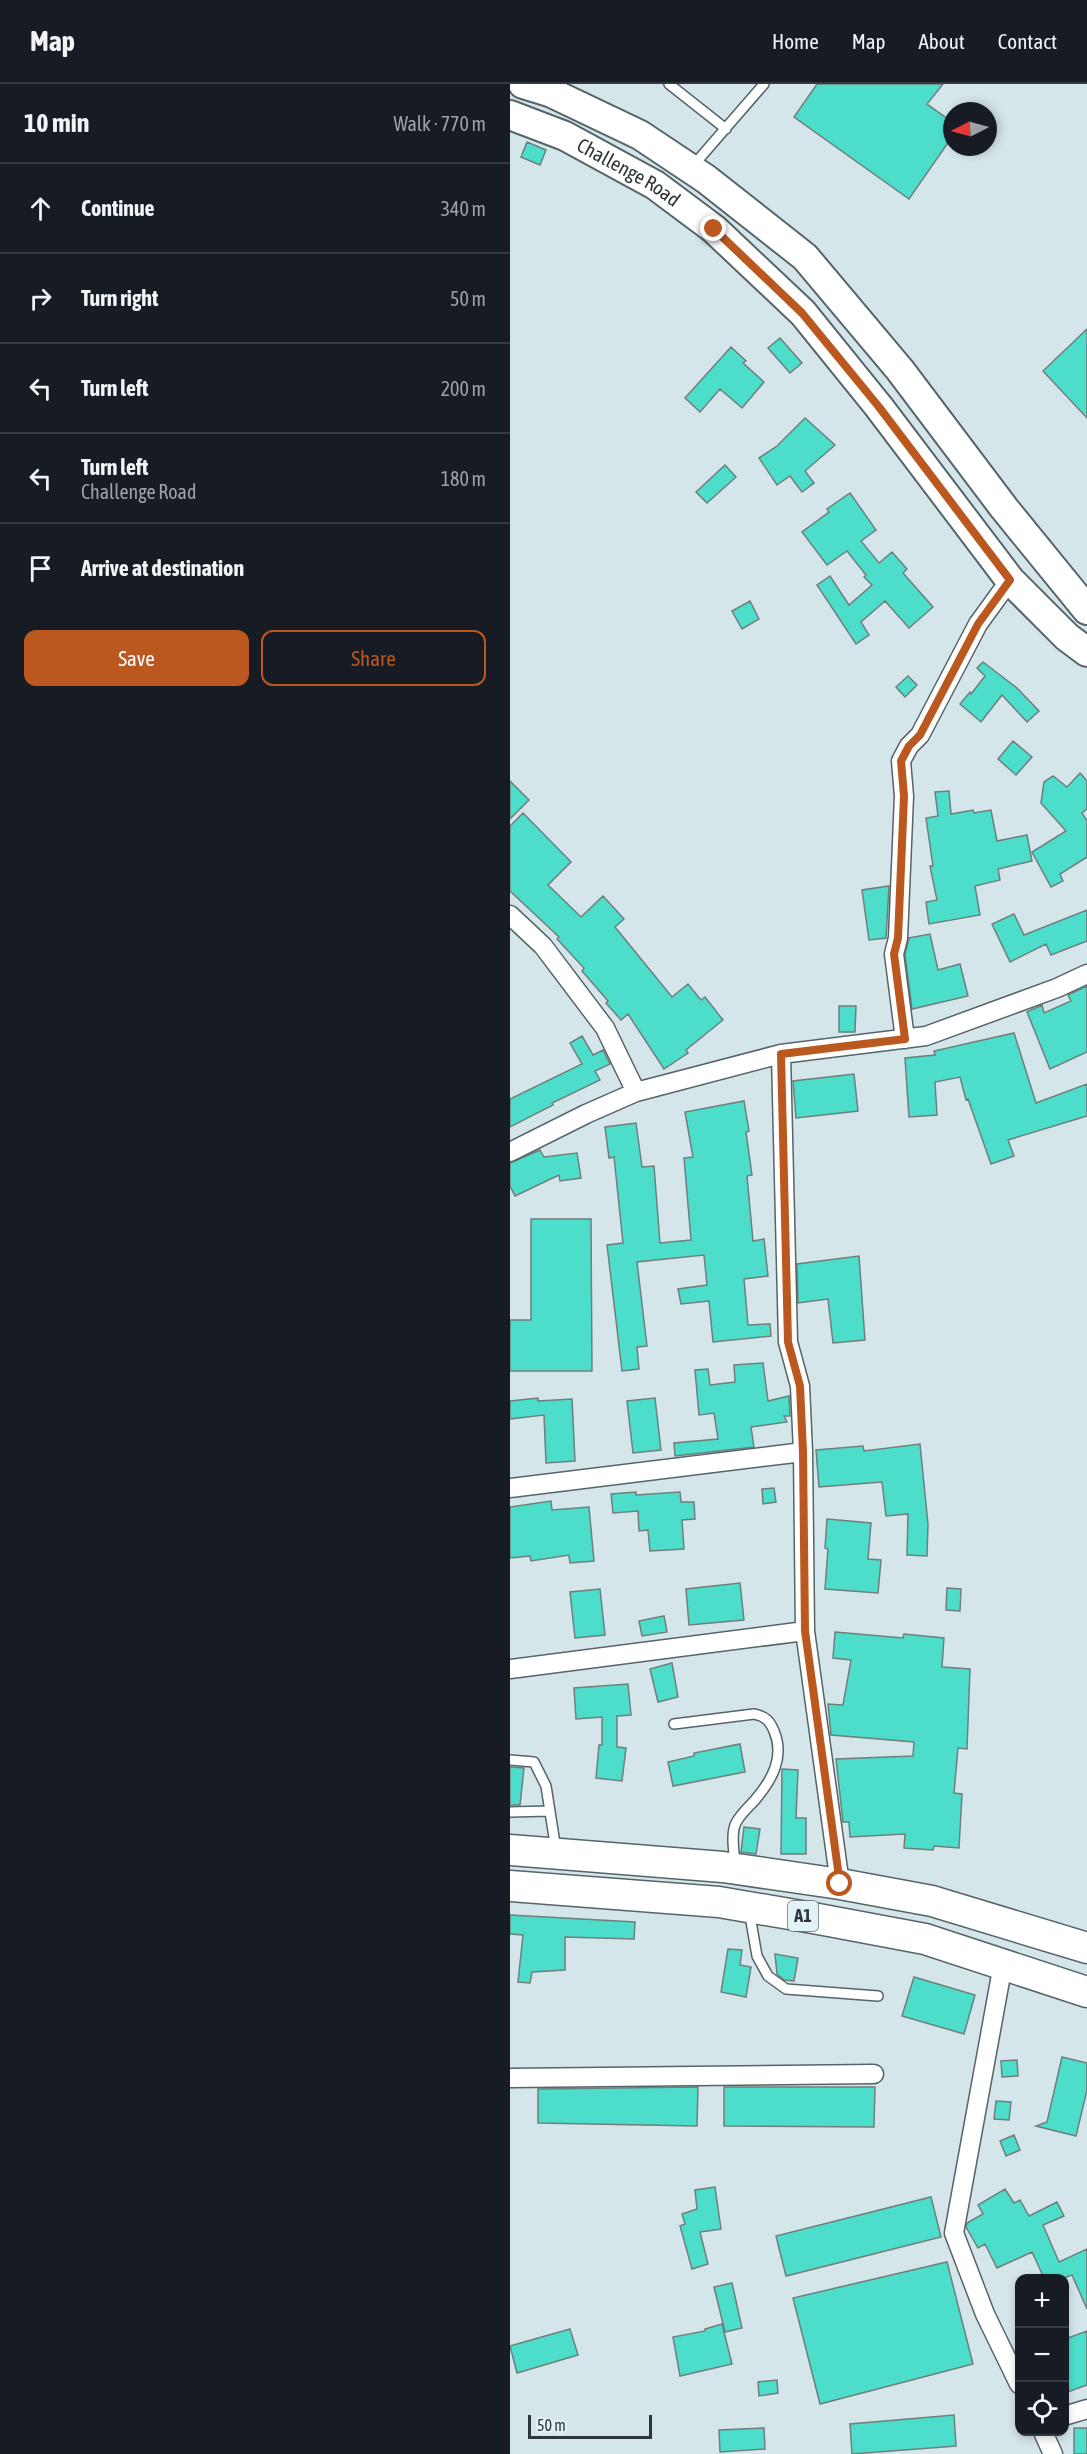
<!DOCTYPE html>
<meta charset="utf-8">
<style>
:root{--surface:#171b24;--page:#242831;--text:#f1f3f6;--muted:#9ea1a6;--line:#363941;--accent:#bb581f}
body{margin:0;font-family:"Asap Condensed",sans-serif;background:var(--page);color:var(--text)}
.controls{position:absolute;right:18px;bottom:18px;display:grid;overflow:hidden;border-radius:12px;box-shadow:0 3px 9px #0003}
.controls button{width:54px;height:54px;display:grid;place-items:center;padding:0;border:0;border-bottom:2px solid var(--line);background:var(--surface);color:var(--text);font:30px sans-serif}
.compass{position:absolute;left:433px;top:18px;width:54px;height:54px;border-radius:50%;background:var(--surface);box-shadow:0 3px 9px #0003;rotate:264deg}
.scale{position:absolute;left:18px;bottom:15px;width:124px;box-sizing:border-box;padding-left:6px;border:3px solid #2f3638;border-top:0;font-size:16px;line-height:21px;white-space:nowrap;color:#2f3638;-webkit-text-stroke:4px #e2f3f8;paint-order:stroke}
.stop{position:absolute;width:18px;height:18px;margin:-14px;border:4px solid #bb581f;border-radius:50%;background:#fff}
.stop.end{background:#bb581f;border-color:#fff;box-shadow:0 2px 6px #0008}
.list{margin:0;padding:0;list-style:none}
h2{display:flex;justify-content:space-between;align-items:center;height:78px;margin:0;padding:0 24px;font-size:26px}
h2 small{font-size:20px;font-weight:400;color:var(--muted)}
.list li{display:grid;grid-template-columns:39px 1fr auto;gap:18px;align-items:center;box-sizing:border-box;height:90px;padding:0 24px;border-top:2px solid var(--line)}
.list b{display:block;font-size:22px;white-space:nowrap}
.list p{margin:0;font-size:20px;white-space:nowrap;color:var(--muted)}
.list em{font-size:20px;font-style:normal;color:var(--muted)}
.actions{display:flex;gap:12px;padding:18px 24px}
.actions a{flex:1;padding:14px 0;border:2px solid var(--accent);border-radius:12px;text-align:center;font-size:21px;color:var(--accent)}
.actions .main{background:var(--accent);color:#fff}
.icon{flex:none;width:33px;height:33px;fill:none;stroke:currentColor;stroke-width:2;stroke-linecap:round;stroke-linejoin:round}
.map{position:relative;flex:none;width:577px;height:2370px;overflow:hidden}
header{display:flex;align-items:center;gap:36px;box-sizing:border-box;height:84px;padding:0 30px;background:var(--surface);border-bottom:2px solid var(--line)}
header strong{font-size:28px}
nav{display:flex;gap:33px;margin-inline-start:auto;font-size:21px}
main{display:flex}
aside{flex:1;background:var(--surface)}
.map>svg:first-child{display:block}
</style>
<header>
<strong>Map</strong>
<nav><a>Home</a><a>Map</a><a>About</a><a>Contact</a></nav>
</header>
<main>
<aside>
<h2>10 min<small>Walk · 770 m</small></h2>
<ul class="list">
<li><svg class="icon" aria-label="ahead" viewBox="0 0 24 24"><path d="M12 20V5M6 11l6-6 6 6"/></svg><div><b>Continue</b></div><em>340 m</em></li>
<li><svg class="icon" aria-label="right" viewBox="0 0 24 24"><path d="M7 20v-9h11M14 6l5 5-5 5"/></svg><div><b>Turn right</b></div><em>50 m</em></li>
<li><svg class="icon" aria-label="left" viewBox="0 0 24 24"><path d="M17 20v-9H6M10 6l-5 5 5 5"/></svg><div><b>Turn left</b></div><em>200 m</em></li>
<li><svg class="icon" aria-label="left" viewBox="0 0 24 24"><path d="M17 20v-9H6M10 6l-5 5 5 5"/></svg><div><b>Turn left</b><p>Challenge Road</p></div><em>180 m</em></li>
<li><svg class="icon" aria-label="arrive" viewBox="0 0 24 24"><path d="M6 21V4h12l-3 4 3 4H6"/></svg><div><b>Arrive at destination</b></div></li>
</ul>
<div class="actions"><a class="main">Save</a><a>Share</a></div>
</aside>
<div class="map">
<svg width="577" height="2370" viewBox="0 0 577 2370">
<rect width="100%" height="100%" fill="#d5e6eb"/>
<!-- building -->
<path fill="#4cdecb" stroke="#6e7f7c" stroke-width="1.5" d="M307 0H433L417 20 442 38V53L399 115 284 33Z
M17 58 36 66 30 81 11 73Z
M577 245V334L533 287Z
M270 254 292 279 280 289 258 264Z
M221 263 236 277 233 279 254 298 232 324 210 305 190 328 175 314Z
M295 334 325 361 295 387 304 399 292 408 280 392 267 401 249 374 267 362Z
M215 381 226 393 197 419 186 408Z
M340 409 366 446 351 457 369 479 382 468 397 485 393 489 423 523 399 544 375 517 351 538 359 551 346 560 307 501 320 492 339 521 362 501 354 493 356 491 337 467 317 481 292 448 319 428 317 425Z
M240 517 249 535 232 545 222 527Z
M473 578 507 604 529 627 517 638 492 611 471 638 450 620 460 608 461 610 475 592 467 584Z
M398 592 407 601 395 613 386 603Z
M503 657 522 673 506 691 488 675Z
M570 689 577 697V725L572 729 577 737V773L550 790 553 797 541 803 522 768 556 747 531 719 534 698 543 692 557 703Z
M0 697 19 716 0 735Z
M439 707 441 730 463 726 464 729 481 726 487 757 517 751 522 777 488 785 490 796 465 802 470 831 419 840 416 818 427 816 420 782H423L416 734 428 732 425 708Z
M13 729 61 778 38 801 71 833 93 812 114 835 105 843 162 913 178 900 191 916 195 913 213 936 176 966 178 969 154 985 118 930 111 936 96 919 98 917 72 887 74 884 47 855 49 853 0 807V742Z
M379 802 376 854 359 856 352 806Z
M577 826V857L541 871 536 860 500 878 482 840 504 830 514 851Z
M420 850 428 886 450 880 458 912 402 925 395 871 399 854Z
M577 902V968L540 985 517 928 532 921 534 929 561 917 558 911Z
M329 922H346L345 948H329Z
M504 949 526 1019 577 1000V1032L498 1056 504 1072 481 1080 458 1015 456 1016 450 993 425 998 427 1031 399 1033 395 974 425 971 424 967Z
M72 952 83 971 93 966 100 980 85 987 90 996 42 1019 43 1021 0 1043V1015L72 980 60 959Z
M344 990 348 1027 286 1034 283 997Z
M234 1017 239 1047 236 1048 242 1091 237 1092 243 1157 254 1155 258 1192 234 1195 238 1241 260 1240 261 1252 203 1258 199 1217 171 1220 168 1205 197 1201 194 1171 127 1178 137 1262 127 1263 129 1285 112 1287 97 1161 113 1159 104 1073 99 1074 95 1043 126 1039 132 1083 144 1082 150 1159 181 1156 174 1074 183 1073 175 1028Z
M30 1066 34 1073 67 1069 71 1094 50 1097 49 1091 5 1112 0 1102V1079Z
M21 1135H81L82 1287H0V1236H21Z
M349 1172 355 1256 323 1259 318 1215 288 1219 287 1180Z
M253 1279 258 1317 279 1312 280 1332H274L277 1338 241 1343 244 1363 165 1372 164 1359 208 1355 204 1329 189 1331 185 1286 198 1285 200 1301 225 1298 224 1281Z
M28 1314V1317L62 1315 65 1377 36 1379 34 1331 0 1335V1317Z
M145 1314 151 1366 123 1369 117 1317Z
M410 1360 418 1440 417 1472 397 1471 398 1430 376 1432 372 1398 309 1403 306 1366 353 1362 354 1367Z
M264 1404 266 1418 253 1420 252 1405Z
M126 1408V1411L170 1408 171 1418H184L185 1435 172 1436 174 1465 140 1467 138 1446 129 1447 128 1427 103 1429 101 1410Z
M41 1417 42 1426 79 1423 84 1477 60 1479 59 1471 21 1477 20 1472 0 1474V1423Z
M317 1435 361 1439 358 1475 371 1476 368 1509 315 1505 318 1465 315 1464Z
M230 1499 234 1536 179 1541 176 1505Z
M437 1504 451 1505 450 1527 436 1526Z
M90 1505 95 1551 65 1554 60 1508Z
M154 1532 157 1548 132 1552 129 1537Z
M325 1548 393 1554 394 1550 434 1554 432 1583 460 1585 457 1665 448 1664 444 1709 452 1710 449 1764 424 1762 423 1766 394 1764 395 1750 340 1753 339 1738H333L326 1675 403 1672 404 1658 321 1651 318 1620 333 1621 341 1576 323 1574Z
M162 1579 168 1613 148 1618 140 1585Z
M118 1600 121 1631 107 1632V1663L116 1664 112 1697 86 1694 89 1661H92V1633L66 1635 64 1604Z
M230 1660 235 1688 163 1702 158 1678 184 1672V1669Z
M0 1683 14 1684 10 1721H0Z
M272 1685 288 1686 286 1734H296V1770H271Z
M234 1743 250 1745 246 1770 231 1768Z
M0 1831 125 1838 124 1855 55 1853V1886L22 1888 20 1899 8 1898 13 1851 0 1850Z
M218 1865 232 1866 230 1881 241 1883 236 1913 211 1908Z
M265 1870 288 1874 284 1897 274 1896 267 1890Z
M404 1893 465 1911 454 1950 392 1932Z
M552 1973 577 1979V2006L566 2052 526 2042 537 2038Z
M507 1976 508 1992 492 1993 491 1977Z
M188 2003 187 2042 28 2039V2005Z
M214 2003H365L364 2043 214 2042Z
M486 2017 501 2018 499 2036 484 2035Z
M504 2051 510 2066 496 2072 490 2057Z
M205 2103 211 2145 190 2148 198 2180 182 2185 170 2142 175 2140 172 2130 187 2125 185 2106Z
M495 2105 504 2119 510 2116 519 2132 547 2118 554 2132 533 2141 549 2178 577 2165V2225L562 2191 554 2194H534L522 2168 487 2184 475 2160 468 2164 456 2143 457 2139 473 2130 468 2121Z
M421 2113 431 2153 276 2192 266 2152Z
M437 2178 463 2280 310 2320 283 2214Z
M222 2199 232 2244 215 2248 204 2203Z
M212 2240 222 2280 170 2292 163 2253 195 2247V2245Z
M60 2245 68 2271 7 2289 0 2262Z
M577 2247V2301L555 2309V2255Z
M267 2296 268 2309 249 2312 248 2298Z
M444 2331 446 2362 342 2370 340 2340Z
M254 2344 255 2365 210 2368 209 2346Z
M564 2344H577V2370H564Z"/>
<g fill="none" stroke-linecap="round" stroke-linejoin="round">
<defs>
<path id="service" d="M159 0 216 45
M182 83 254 0
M164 1640 244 1630C255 1632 260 1637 264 1647 275 1673 262 1696 245 1716 238 1724 229 1731 225 1741 221 1752 224 1768 225 1779
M0 1676 24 1678 36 1702 46 1766
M0 1728 39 1727
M239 1826 247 1872 258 1892 276 1905 368 1912"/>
<path id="minor" d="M0 831 33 862 95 944 126 1008
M395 955 384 870 388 854 394 712 391 677 399 662 410 651 468 540 500 496
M271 970 278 1258 290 1302 293 1368 295 1547 330 1800
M0 1068 76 1030 126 1008 271 970 416 952 547 904 577 890
M0 1404 293 1368
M0 1585 295 1547
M493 1880 444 2149 475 2230 509 2300
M0 1994 364 1990
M554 2332 577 2325
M533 2348 543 2370"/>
<g id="primary">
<path d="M13 0 42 9 130 51 196 95 295 173 390 286 494 424 577 526"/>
<path id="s1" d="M0 31 55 52 145 101 204 145 293 229 369 323 500 496 557 553 577 568"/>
</g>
<path id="trunk" d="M0 1766 213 1783 330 1800 422 1817 577 1864
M0 1802 209 1818 303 1834 415 1855 577 1908"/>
</defs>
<!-- service casing -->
<use href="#service" stroke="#556468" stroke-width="12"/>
<!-- minor casing -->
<use href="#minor" stroke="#556468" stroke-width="21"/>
<!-- primary casing -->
<use href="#primary" stroke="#556468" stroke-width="32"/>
<!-- trunk casing -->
<use href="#trunk" stroke="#556468" stroke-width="33"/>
<!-- service -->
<use href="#service" stroke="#fff" stroke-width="9"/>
<!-- minor -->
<use href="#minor" stroke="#fff" stroke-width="18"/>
<!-- primary -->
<use href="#primary" stroke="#fff" stroke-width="28"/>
<!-- trunk -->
<use href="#trunk" stroke="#fff" stroke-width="30"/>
</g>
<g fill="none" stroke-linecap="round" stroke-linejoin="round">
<!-- route -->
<path stroke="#bb581f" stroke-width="8" d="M204 145 292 229 369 323 500 496 468 540 410 651 399 662 391 677 394 712 388 854 384 870 395 955 271 970 278 1258 290 1302 293 1368 295 1547 330 1800"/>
</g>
<g text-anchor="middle" stroke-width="4.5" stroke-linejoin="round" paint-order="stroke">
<!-- shield labels -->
<rect fill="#e2f3f8" stroke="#656f72" stroke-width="1.5" x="278" y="1817" width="30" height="30" rx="4.5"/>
<g font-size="18" font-weight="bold" fill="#2f3638">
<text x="293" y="1838">A1</text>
</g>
<!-- street labels -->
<g font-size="20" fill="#2f3638" stroke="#e2f3f8">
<text dy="7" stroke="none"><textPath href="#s1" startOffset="132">Challenge Road</textPath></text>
</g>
</g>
</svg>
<div class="controls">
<button>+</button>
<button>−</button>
<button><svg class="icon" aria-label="locate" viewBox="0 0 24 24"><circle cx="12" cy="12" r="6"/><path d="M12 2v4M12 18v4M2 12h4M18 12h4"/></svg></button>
</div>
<svg class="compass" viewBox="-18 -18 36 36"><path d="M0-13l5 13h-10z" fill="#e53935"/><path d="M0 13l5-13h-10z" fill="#9ea1a6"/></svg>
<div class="scale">50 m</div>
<div class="stop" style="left:330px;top:1800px"></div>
<div class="stop end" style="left:204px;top:145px"></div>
</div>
</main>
